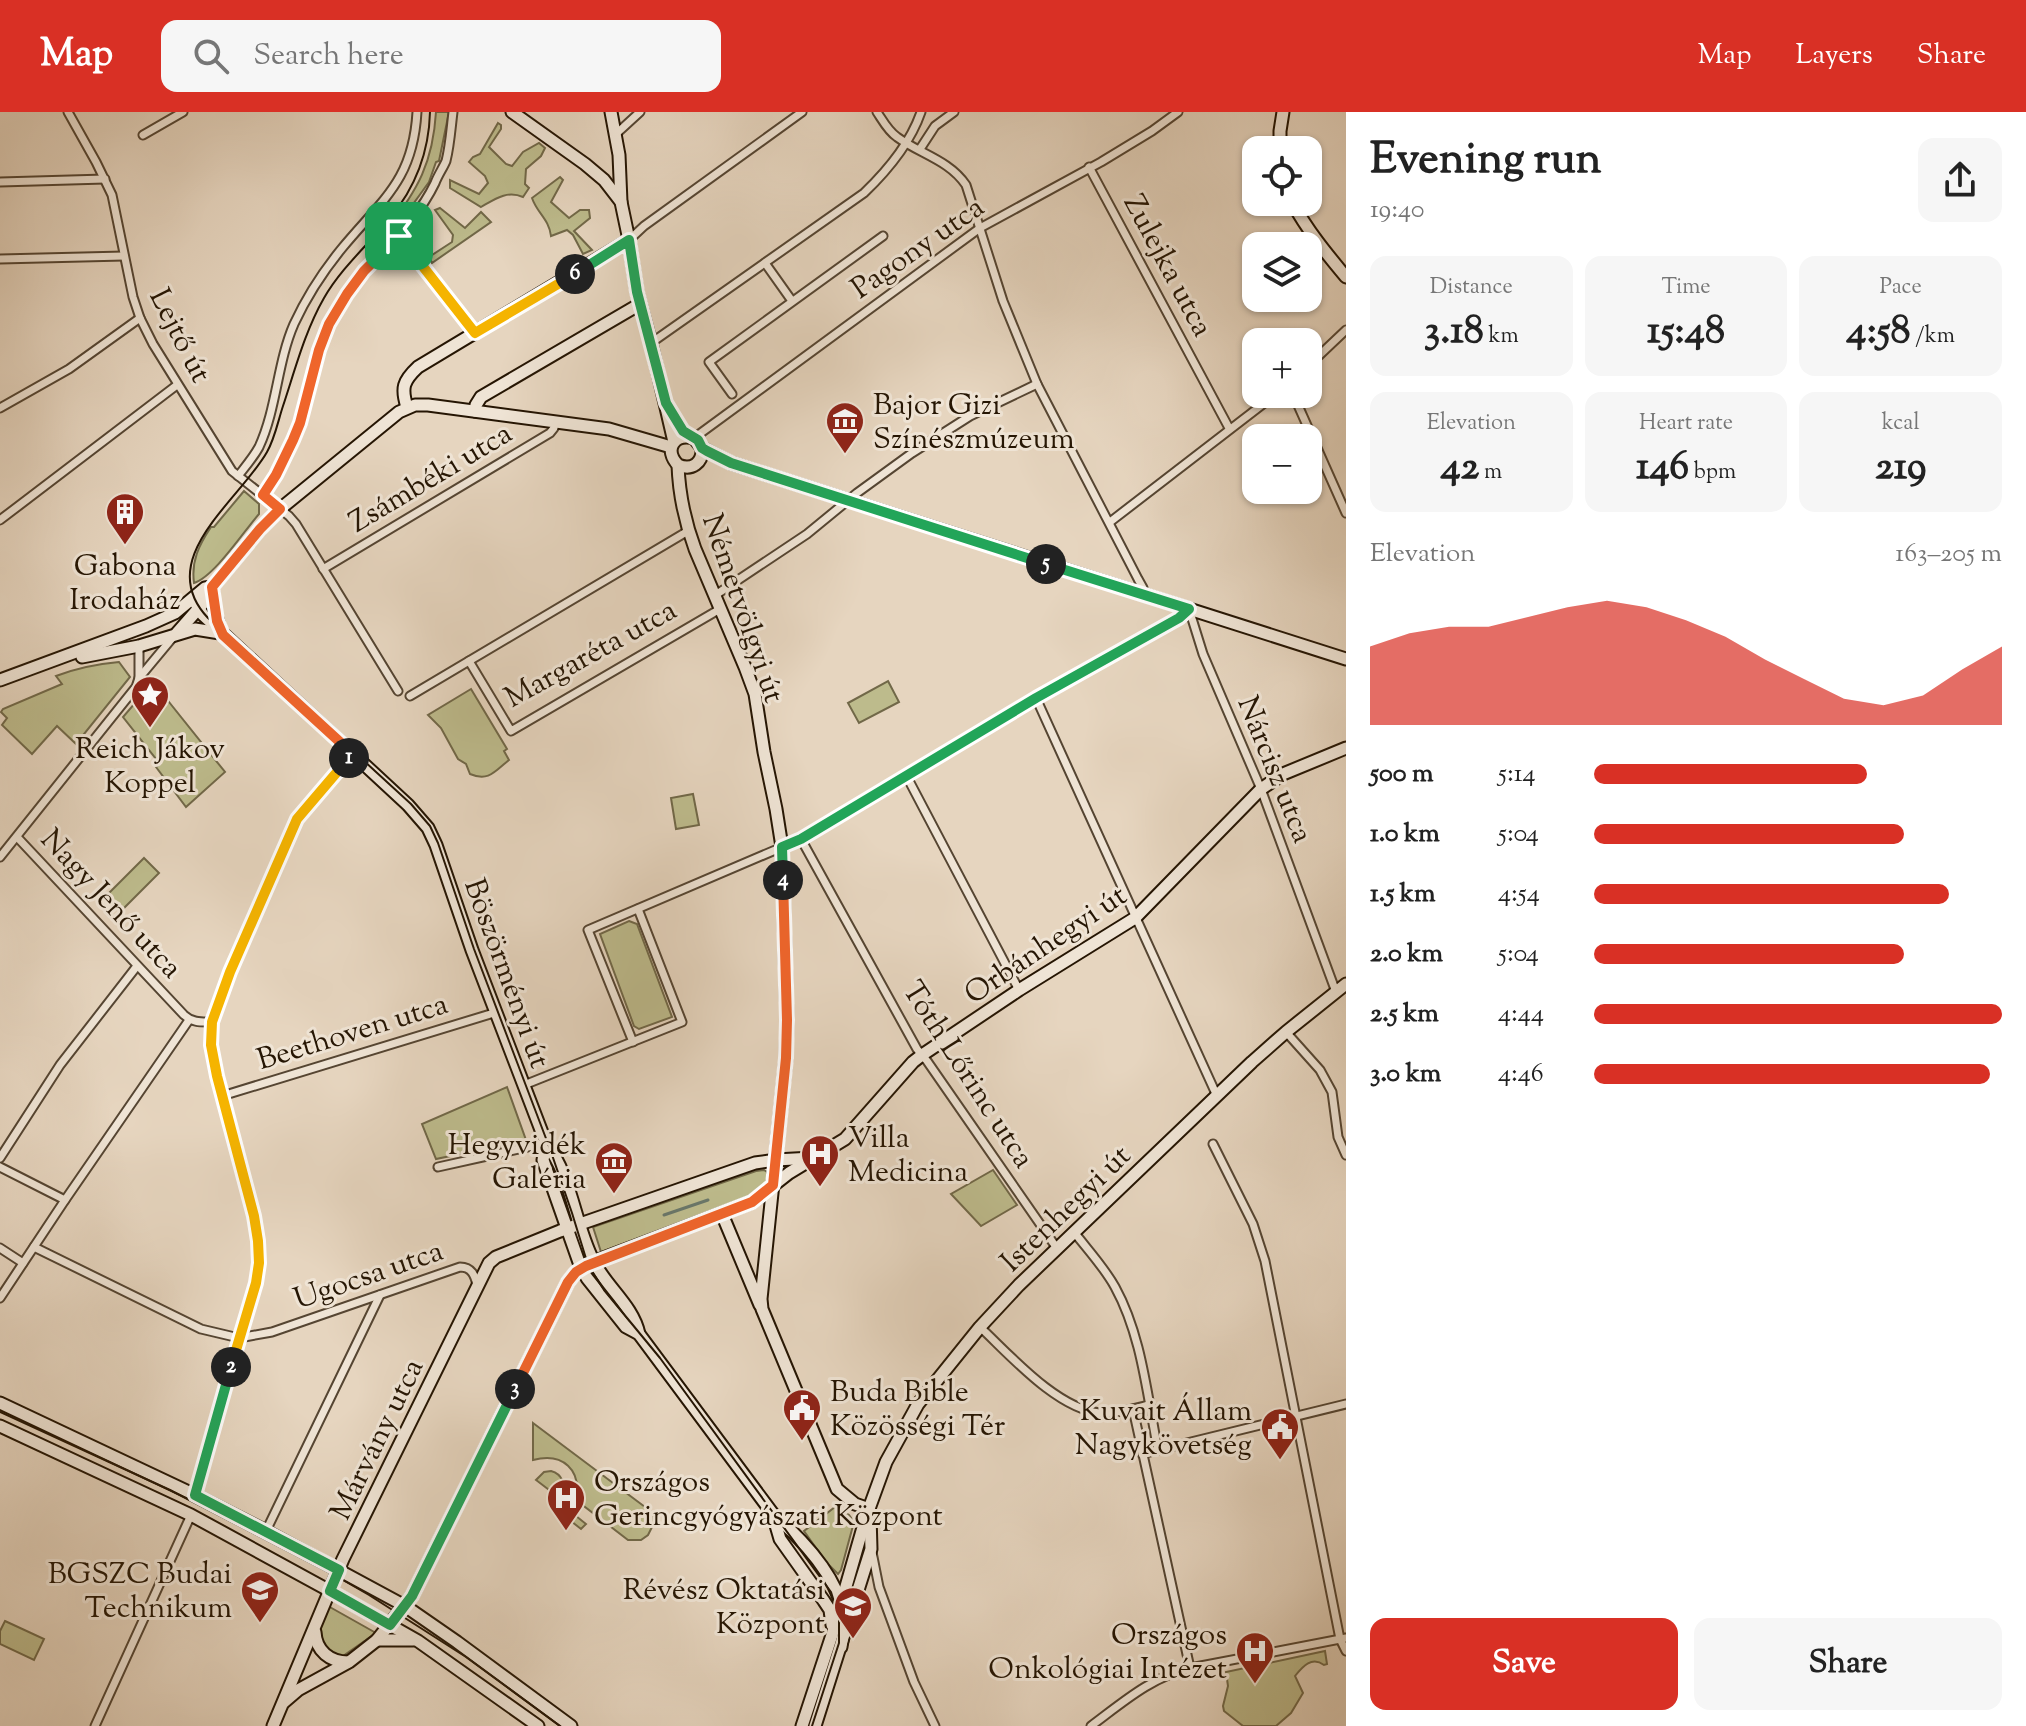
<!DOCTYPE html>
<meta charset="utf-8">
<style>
body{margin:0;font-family:"Sorts Mill Goudy",serif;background:#f6f6f6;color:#222;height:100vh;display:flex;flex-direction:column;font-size:30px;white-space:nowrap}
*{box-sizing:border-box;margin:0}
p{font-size:26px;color:#767676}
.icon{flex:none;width:44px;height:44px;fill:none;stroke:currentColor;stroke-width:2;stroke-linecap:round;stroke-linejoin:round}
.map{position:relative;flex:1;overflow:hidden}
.sheet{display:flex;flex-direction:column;background:#fff;width:680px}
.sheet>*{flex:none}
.controls{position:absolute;left:1242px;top:24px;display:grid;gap:16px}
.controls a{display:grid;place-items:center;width:80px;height:80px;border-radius:16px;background:#fff;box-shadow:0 2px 6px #0004;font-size:40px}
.pin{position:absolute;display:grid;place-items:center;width:68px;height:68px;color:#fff;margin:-34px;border-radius:16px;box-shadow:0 4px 12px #0006}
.km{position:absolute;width:40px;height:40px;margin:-20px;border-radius:50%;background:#222;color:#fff;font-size:22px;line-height:40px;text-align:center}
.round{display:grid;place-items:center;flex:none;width:84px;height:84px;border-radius:16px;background:#f6f6f6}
.summary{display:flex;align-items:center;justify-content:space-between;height:136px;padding:0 24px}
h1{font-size:44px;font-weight:700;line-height:60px}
.figures{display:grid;grid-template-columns:repeat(3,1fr);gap:12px;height:136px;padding:8px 24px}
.figures div{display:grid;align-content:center;border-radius:16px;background:#f6f6f6;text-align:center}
.figures b{font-size:40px;font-weight:700}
.figures small{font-size:22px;font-weight:400}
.figures p{font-size:22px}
.chart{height:224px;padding:16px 24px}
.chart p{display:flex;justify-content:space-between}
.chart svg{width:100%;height:144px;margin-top:8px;fill:#d93025;opacity:.7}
.button{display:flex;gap:16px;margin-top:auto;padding:16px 24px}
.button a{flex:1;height:92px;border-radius:16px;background:#d93025;color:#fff;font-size:32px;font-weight:700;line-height:92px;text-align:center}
.button a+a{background:#f6f6f6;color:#222}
ul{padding:0 24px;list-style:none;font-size:26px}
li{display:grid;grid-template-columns:128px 96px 1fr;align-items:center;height:60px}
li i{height:20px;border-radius:10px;background:#d93025}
header{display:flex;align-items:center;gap:48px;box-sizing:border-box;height:112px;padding:0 40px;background:#d93025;color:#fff}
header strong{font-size:38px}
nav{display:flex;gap:44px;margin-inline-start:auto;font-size:28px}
.search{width:560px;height:72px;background:#f6f6f6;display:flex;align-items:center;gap:20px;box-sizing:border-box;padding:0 28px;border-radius:16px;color:#767676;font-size:30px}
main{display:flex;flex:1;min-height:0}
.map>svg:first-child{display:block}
.green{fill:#bdbb8c;stroke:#716848;stroke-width:2}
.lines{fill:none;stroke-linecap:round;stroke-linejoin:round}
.stream{stroke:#69776a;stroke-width:3}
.street-casing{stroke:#554532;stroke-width:11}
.secondary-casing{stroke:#251503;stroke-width:15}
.street{stroke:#efe4d5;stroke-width:7}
.secondary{stroke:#efe4d5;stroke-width:11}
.tram{stroke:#251503;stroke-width:2}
.split-1-casing{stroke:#fff;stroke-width:16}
.split-2-casing{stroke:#fff;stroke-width:16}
.split-3-casing{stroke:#fff;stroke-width:16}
.split-4-casing{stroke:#fff;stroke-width:16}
.split-5-casing{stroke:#fff;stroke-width:16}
.split-6-casing{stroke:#fff;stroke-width:16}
.split-7-casing{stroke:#fff;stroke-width:16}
.split-1{stroke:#f0652b;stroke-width:10}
.split-2{stroke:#f5b400;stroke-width:10}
.split-3{stroke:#22a559;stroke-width:10}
.split-4{stroke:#f0652b;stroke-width:10}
.split-5{stroke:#22a559;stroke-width:10}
.split-6{stroke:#22a559;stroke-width:10}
.split-7{stroke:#f5b400;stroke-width:10}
.labels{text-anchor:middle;stroke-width:6;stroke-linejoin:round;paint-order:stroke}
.street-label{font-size:30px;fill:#251503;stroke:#efe4d5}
.poi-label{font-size:30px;fill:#251503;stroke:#efe4d5;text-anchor:end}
</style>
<header>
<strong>Map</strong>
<div class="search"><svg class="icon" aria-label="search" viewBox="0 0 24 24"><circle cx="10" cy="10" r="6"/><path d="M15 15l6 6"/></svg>Search here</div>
<nav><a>Map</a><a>Layers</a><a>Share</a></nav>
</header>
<main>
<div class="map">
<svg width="1346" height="1614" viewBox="0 0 1346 1614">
<rect width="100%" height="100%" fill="#e6d5bf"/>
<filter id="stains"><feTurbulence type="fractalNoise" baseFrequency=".0025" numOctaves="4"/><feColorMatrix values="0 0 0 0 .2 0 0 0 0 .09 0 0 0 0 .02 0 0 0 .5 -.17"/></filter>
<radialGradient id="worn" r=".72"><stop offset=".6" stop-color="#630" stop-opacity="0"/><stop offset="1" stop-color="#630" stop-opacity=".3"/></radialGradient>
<g class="green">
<path d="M436,0H449L439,49L436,50L429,70L395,117L396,119L394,121L387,117C418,78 433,50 436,0Z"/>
<path d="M498,11L501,13V17L489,35L506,52L512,54L523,40L539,31L545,36L541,44L526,57L525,72L529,76L523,85C507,78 495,87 481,95L450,76V68L479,82L488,71L485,64L469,50L473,45L480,42Z"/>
<path d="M560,65L563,68L551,90L569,106L580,98H589L590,106L574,119L592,138L583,142L573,123L567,118L551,124C549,107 537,101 532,86Z"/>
<polygon points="440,96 465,116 481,100 491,110 432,151 429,145 452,130 453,123 435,98"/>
<path d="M244,379L259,392V402C244,419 214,465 194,471C191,449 199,433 211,415H214Z"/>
<path d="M119,550L130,565L76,632L57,614L32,642L2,613L7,606L1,600L3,597L62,572L56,564C77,556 96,552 119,550Z"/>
<polygon points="888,569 899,590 859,611 848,591"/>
<polygon points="153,570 225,660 186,695 156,655 160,652 123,605"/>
<path d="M471,577L507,637L504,639L509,648C495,659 489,670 470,662L466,652L458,647L441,616L428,603Z"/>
<polygon points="693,682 699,713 676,717 671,686"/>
<polygon points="144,746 159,761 121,799 106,784"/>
<polygon points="629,809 637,812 672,905 639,917 634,914 600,822"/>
<polygon points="507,975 526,1028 436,1047 422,1012"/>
<polygon points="764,1058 767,1060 767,1070 747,1086 601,1140 593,1115 756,1059"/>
<polygon points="993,1058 1017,1093 981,1114 951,1082"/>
<path d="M533,1311L653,1401L654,1411L648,1423L641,1428H628L576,1388C582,1358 563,1340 533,1348Z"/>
<path d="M551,1359C569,1364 562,1382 566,1396L586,1412L581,1417L557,1398V1384L536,1368L544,1360Z"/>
<polygon points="835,1395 849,1403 854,1410 841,1458 838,1462 826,1450 804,1419"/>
<path d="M328,1494L376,1521L343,1544C328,1543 316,1529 320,1514C322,1507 325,1500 328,1494Z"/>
<polygon points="5,1509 44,1527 34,1548 0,1532 0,1519"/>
<path d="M1325,1539L1327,1552L1324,1553C1312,1544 1303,1554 1295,1564L1303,1581L1291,1601L1276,1614H1243L1224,1599L1223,1594L1228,1574L1226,1560Z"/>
</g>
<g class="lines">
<polyline class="stream" points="664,1103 708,1088"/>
<defs>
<g id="street">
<polyline points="68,0 96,50 112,83 133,185 140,206 153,232 232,359 289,404 296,412 398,579"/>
<path d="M877,0C883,9 888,19 897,25C920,42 949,48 966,73L1003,189L1037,272L1138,467L1143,476L1141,482"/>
<polyline points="616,22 640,0"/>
<polyline points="143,23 183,0"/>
<polyline points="920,37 935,14 954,0"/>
<polyline points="1089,55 1229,316"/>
<polyline points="0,70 105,67"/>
<polyline points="399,124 475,221"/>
<polyline points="629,128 644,114 802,0"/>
<polyline points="0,147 124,144"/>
<polyline points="765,151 792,189"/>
<path d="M651,231L864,81C888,58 910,32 921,0"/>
<polyline points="1308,254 1346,218"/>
<polyline points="732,282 709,250 883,124"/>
<polyline points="1293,282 1346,401"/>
<polyline points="0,296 69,257 140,206"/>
<polyline points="694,326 980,116 1101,50 1152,19 1178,0"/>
<path d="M238,364C245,355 253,346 259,335C277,296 277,251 294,212C307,184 324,158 343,135C383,87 413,68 417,0"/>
<path d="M263,383C279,360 294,334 301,306C308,275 314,242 329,212C356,158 409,125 435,71C438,63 443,56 446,49C450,33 451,16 453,0"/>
<polyline points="0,408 177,273"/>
<polyline points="1110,410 1276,282"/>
<polyline points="323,457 550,321 554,316 555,310"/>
<polyline points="714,484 807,422 857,381 912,341 970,304 1037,272"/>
<polyline points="1189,497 1203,542 1261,677 1336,880"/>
<polyline points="139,534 139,566"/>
<polyline points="469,549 511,619 720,497"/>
<polyline points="410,584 688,419"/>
<polyline points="1036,586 1217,984"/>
<polyline points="906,663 1019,878"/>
<path d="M17,725L184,903C193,911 201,910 212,910"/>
<polyline points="801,727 917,937 927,949 1056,1135"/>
<polyline points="0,745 136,575 139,566 174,524"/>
<polyline points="1286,920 1320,958 1332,980 1338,1025 1346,1043"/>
<polyline points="633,930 588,818 801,727 1036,586 1179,506 1189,497"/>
<polyline points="524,973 682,910 638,797"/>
<polyline points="222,984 497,900"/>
<polyline points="1213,1032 1253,1112 1265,1149 1340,1527 1346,1539"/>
<polyline points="0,1046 60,953 137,854"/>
<polyline points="0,1055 65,1088"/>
<polyline points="438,1055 546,1031"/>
<path d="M1074,1120C1088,1138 1104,1155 1115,1175C1142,1224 1147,1284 1158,1338"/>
<path d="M34,1135L201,1217L239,1226L272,1220L460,1155C472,1155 475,1164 477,1173"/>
<polyline points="0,1136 23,1151"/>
<polyline points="0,1186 65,1088 189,908"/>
<path d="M980,1215C1010,1243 1057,1297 1100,1301C1116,1302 1133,1297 1149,1293"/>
<polyline points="1133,1297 1190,1556"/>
<polyline points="1142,1342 1346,1292"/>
<polyline points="195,1383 251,1190 259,1151 258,1129 254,1104 222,984 211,933 212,910 230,860 297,707 353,642"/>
<polyline points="266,1419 380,1183"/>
<polyline points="872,1440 879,1475 914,1570 935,1614"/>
<polyline points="95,1614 191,1403"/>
<path d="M1091,1614C1122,1591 1151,1565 1190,1556L1346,1526"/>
</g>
<g id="secondary">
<polyline points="512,0 585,52 604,68 621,90 629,128 637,180 651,231 674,330"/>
<polyline points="611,0 619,43 621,90"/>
<polyline points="1280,38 1280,19 1283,0"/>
<path d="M1292,90C1307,118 1326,141 1346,165"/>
<path d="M407,295C401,276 403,269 418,255L629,128"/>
<polyline points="475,299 476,293 481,285 640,192"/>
<path d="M702,336C703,351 692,359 678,353C664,338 673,321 694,326L702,336L731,351L1346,547"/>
<path d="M678,353C679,382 685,410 695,437L745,555L755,582L764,640L776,697L782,735L787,908L786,946L761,1187L762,1197L837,1377L855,1392L869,1397"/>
<polyline points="212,475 215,500 220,517"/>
<path d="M193,487L203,503L408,693L428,716L436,733L472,838L546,1031C572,1065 574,1110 593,1148C605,1174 633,1193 639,1222"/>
<polyline points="177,521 206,488 212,475"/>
<polyline points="82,545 139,534 195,517 220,521"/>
<polyline points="0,568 146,514 175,501 205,476 212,475 260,417 280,397 399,300 415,293 428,293 609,317 671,335"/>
<path d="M546,1031L543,1048L581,1156L587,1166L626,1215L639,1222L773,1402C803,1428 842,1469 844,1510C845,1518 842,1527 841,1535"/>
<polyline points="722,1102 760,1193"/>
<polyline points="0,1291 195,1383 266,1419 405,1494 457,1530 571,1614"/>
<polyline points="0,1314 191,1403 330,1479 418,1529 538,1614"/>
<polyline points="773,1403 780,1427 824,1489 830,1498 832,1513"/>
<path d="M315,1520C316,1539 330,1550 348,1550"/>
<polyline points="377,1528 413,1528"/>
<polyline points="284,1590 298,1578 349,1550 377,1528 412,1484 568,1170 576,1160 601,1147 752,1090 789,1061 845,1027 913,950 922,943 1019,878 1135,806 1261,677 1283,662 1346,636"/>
<polyline points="273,1614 343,1447 489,1151 496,1145 560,1119 755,1051 776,1048 812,1046"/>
<polyline points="802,1614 832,1523 866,1405 886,1350 918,1292 980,1215 1019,1173 1252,950 1286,920 1346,872"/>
<polyline points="815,1614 871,1437 870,1403"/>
</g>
</defs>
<use href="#street" class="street-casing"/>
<use href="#secondary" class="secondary-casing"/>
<use href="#street" class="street"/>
<use href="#secondary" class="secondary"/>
<g class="tram">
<path d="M430,0C429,39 415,76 390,106C368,133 342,155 324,186C305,219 295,258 283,294C278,309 275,326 267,340C240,388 152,447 208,506L411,692L430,714L438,731L474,837L550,1037L572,1101L588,1153L604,1178L660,1246L831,1480L839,1506V1531L812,1614"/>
<polyline points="0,1300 170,1378 336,1464 369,1483 466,1545 560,1614"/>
</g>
</g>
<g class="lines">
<defs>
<polyline id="split-1" points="349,646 353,642 223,523 217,509 212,475 260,417 280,397 263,383 276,363 293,328 300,311 319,238 329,212 347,182 364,159 399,124"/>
<polyline id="split-2" points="231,1255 256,1171 259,1151 258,1129 254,1104 217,964 211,933 212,910 230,860 297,707 349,646"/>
<polyline id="split-3" points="231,1255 195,1383 339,1458 330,1479 390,1513 412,1484 515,1277"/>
<polyline id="split-4" points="515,1277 568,1170 576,1160 586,1154 752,1090 773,1073 786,946 787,908 783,768"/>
<polyline id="split-5" points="783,768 782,735 801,727 1036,586 1179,506 1189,497 1046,452"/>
<polyline id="split-6" points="575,162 629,128 637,180 666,291 683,319 698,328 702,336 707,339 731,351 1046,452"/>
<polyline id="split-7" points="399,124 475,221 575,162"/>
</defs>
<use href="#split-1" class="split-1-casing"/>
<use href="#split-2" class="split-2-casing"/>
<use href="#split-3" class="split-3-casing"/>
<use href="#split-4" class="split-4-casing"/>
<use href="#split-5" class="split-5-casing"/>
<use href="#split-6" class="split-6-casing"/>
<use href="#split-7" class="split-7-casing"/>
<use href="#split-1" class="split-1"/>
<use href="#split-2" class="split-2"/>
<use href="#split-3" class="split-3"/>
<use href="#split-4" class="split-4"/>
<use href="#split-5" class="split-5"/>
<use href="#split-6" class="split-6"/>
<use href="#split-7" class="split-7"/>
</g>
<defs>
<symbol id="museum-pin" viewBox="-11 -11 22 30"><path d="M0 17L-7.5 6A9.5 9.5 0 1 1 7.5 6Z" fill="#8f2418" stroke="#efe4d5"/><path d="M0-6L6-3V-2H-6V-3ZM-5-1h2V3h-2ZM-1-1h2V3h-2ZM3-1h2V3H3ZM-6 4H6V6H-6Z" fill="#fff"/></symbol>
<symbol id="building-pin" viewBox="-11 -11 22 30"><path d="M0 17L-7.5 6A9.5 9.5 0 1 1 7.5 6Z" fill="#8f2418" stroke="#efe4d5"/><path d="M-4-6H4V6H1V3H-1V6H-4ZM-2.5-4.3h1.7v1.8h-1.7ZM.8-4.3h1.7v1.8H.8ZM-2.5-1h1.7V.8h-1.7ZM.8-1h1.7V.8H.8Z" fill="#fff"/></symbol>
<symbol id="sight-pin" viewBox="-11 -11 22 30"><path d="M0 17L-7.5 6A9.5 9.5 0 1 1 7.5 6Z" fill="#8f2418" stroke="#efe4d5"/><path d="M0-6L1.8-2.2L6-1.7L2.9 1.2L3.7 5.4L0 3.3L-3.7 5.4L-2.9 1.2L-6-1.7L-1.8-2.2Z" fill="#fff"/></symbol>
<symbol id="hospital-pin" viewBox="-11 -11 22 30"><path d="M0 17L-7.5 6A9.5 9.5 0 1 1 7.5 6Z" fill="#8f2418" stroke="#efe4d5"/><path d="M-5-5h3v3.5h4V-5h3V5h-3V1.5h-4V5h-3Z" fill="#fff"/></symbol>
<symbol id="civic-pin" viewBox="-11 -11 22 30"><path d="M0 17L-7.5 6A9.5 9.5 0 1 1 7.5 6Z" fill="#8f2418" stroke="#efe4d5"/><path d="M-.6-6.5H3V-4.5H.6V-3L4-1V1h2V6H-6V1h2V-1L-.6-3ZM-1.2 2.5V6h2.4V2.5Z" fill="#fff"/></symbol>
<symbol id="school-pin" viewBox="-11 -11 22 30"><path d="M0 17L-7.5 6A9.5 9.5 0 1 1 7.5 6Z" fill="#8f2418" stroke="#efe4d5"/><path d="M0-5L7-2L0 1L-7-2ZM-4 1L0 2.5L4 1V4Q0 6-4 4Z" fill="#fff"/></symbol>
</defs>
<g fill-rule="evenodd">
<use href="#museum-pin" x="823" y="287" width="44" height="60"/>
<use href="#building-pin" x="103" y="378" width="44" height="60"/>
<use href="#sight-pin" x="128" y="561" width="44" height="60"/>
<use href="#hospital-pin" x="798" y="1020" width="44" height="60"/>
<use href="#museum-pin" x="592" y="1027" width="44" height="60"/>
<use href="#civic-pin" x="780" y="1274" width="44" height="60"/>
<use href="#civic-pin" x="1258" y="1293" width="44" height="60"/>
<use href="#hospital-pin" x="544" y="1364" width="44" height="60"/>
<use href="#school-pin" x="238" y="1456" width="44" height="60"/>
<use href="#school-pin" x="831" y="1472" width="44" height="60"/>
<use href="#hospital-pin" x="1233" y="1517" width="44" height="60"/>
</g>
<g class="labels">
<g class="street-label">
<text transform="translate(917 135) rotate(-35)" y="10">Pagony utca</text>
<text transform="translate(1169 153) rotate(62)" y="10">Zulejka utca</text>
<text transform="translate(181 223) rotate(63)" y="10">Lejtő út</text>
<text transform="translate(430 365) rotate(-31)" y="10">Zsámbéki utca</text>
<text transform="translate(744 496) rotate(71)" y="10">Németvölgyi út</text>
<text transform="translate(590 541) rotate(-29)" y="10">Margaréta utca</text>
<text transform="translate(1276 657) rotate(68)" y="10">Nárcisz utca</text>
<text transform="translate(112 791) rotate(47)" y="10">Nagy Jenő utca</text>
<text transform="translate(1045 832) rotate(-34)" y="10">Orbánhegyi út</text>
<text transform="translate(508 861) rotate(70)" y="10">Böszörményi út</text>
<text transform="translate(352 919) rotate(-17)" y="10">Beethoven utca</text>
<text transform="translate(969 962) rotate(57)" y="10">Tóth Lőrinc utca</text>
<text transform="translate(1065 1096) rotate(-44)" y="10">Istenhegyi út</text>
<text transform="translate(368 1162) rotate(-19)" y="10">Ugocsa utca</text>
<text transform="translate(376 1327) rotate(-64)" y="10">Márvány utca</text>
</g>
<g class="poi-label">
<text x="873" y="302" text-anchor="start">Bajor Gizi<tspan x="873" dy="34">Színészmúzeum</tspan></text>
<text x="125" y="463" text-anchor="middle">Gabona<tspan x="125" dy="34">Irodaház</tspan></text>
<text x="150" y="646" text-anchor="middle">Reich Jákov<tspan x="150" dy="34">Koppel</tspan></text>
<text x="848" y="1035" text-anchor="start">Villa<tspan x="848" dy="34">Medicina</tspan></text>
<text x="586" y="1042">Hegyvidék<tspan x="586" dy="34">Galéria</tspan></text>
<text x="830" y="1289" text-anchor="start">Buda Bible<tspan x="830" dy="34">Közösségi Tér</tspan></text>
<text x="1252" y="1308">Kuvait Állam<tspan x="1252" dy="34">Nagykövetség</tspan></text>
<text x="594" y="1379" text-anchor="start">Országos<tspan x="594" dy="34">Gerincgyógyászati Központ</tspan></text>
<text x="232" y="1471">BGSZC Budai<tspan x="232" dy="34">Technikum</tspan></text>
<text x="825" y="1487">Révész Oktatási<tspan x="825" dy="34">Központ</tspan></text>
<text x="1227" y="1532">Országos<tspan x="1227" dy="34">Onkológiai Intézet</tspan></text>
</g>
</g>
<rect width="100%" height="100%" filter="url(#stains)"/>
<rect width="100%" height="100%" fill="url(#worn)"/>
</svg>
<div class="controls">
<a><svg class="icon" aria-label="locate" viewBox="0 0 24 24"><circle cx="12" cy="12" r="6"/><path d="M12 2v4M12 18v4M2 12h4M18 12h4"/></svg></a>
<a><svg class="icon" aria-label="layers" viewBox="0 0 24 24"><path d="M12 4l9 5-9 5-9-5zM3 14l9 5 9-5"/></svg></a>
<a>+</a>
<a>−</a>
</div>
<div class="pin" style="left:399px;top:124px;background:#1e9e55"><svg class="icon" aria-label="arrive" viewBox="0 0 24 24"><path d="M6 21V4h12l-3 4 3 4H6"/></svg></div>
<b class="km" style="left:349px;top:646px">1</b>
<b class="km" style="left:231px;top:1255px">2</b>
<b class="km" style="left:515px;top:1277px">3</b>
<b class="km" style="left:783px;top:768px">4</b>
<b class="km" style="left:1046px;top:452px">5</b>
<b class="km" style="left:575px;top:162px">6</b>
</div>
<section class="sheet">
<div class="summary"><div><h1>Evening run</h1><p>19:40</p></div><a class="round"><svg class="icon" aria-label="share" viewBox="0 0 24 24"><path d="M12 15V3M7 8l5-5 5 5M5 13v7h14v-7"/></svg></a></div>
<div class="figures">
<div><p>Distance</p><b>3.18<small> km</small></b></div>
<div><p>Time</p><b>15:48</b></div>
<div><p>Pace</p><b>4:58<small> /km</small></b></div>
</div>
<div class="figures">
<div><p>Elevation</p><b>42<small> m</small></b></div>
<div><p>Heart rate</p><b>146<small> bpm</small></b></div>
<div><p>kcal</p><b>219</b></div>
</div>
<div class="chart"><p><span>Elevation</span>163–205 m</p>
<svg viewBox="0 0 160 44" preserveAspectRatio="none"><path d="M0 44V20L10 16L20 14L30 14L40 11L50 8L60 6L70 8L80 12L90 17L100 24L110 30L120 36L130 38L140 35L150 27L160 20V44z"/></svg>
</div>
<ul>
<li><b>500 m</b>5:14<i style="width:67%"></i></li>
<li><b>1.0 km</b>5:04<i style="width:76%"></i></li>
<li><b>1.5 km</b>4:54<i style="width:87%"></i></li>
<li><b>2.0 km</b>5:04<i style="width:76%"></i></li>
<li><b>2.5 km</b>4:44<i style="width:100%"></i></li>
<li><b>3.0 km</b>4:46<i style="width:97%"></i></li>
</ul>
<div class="button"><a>Save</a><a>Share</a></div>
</section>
</main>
